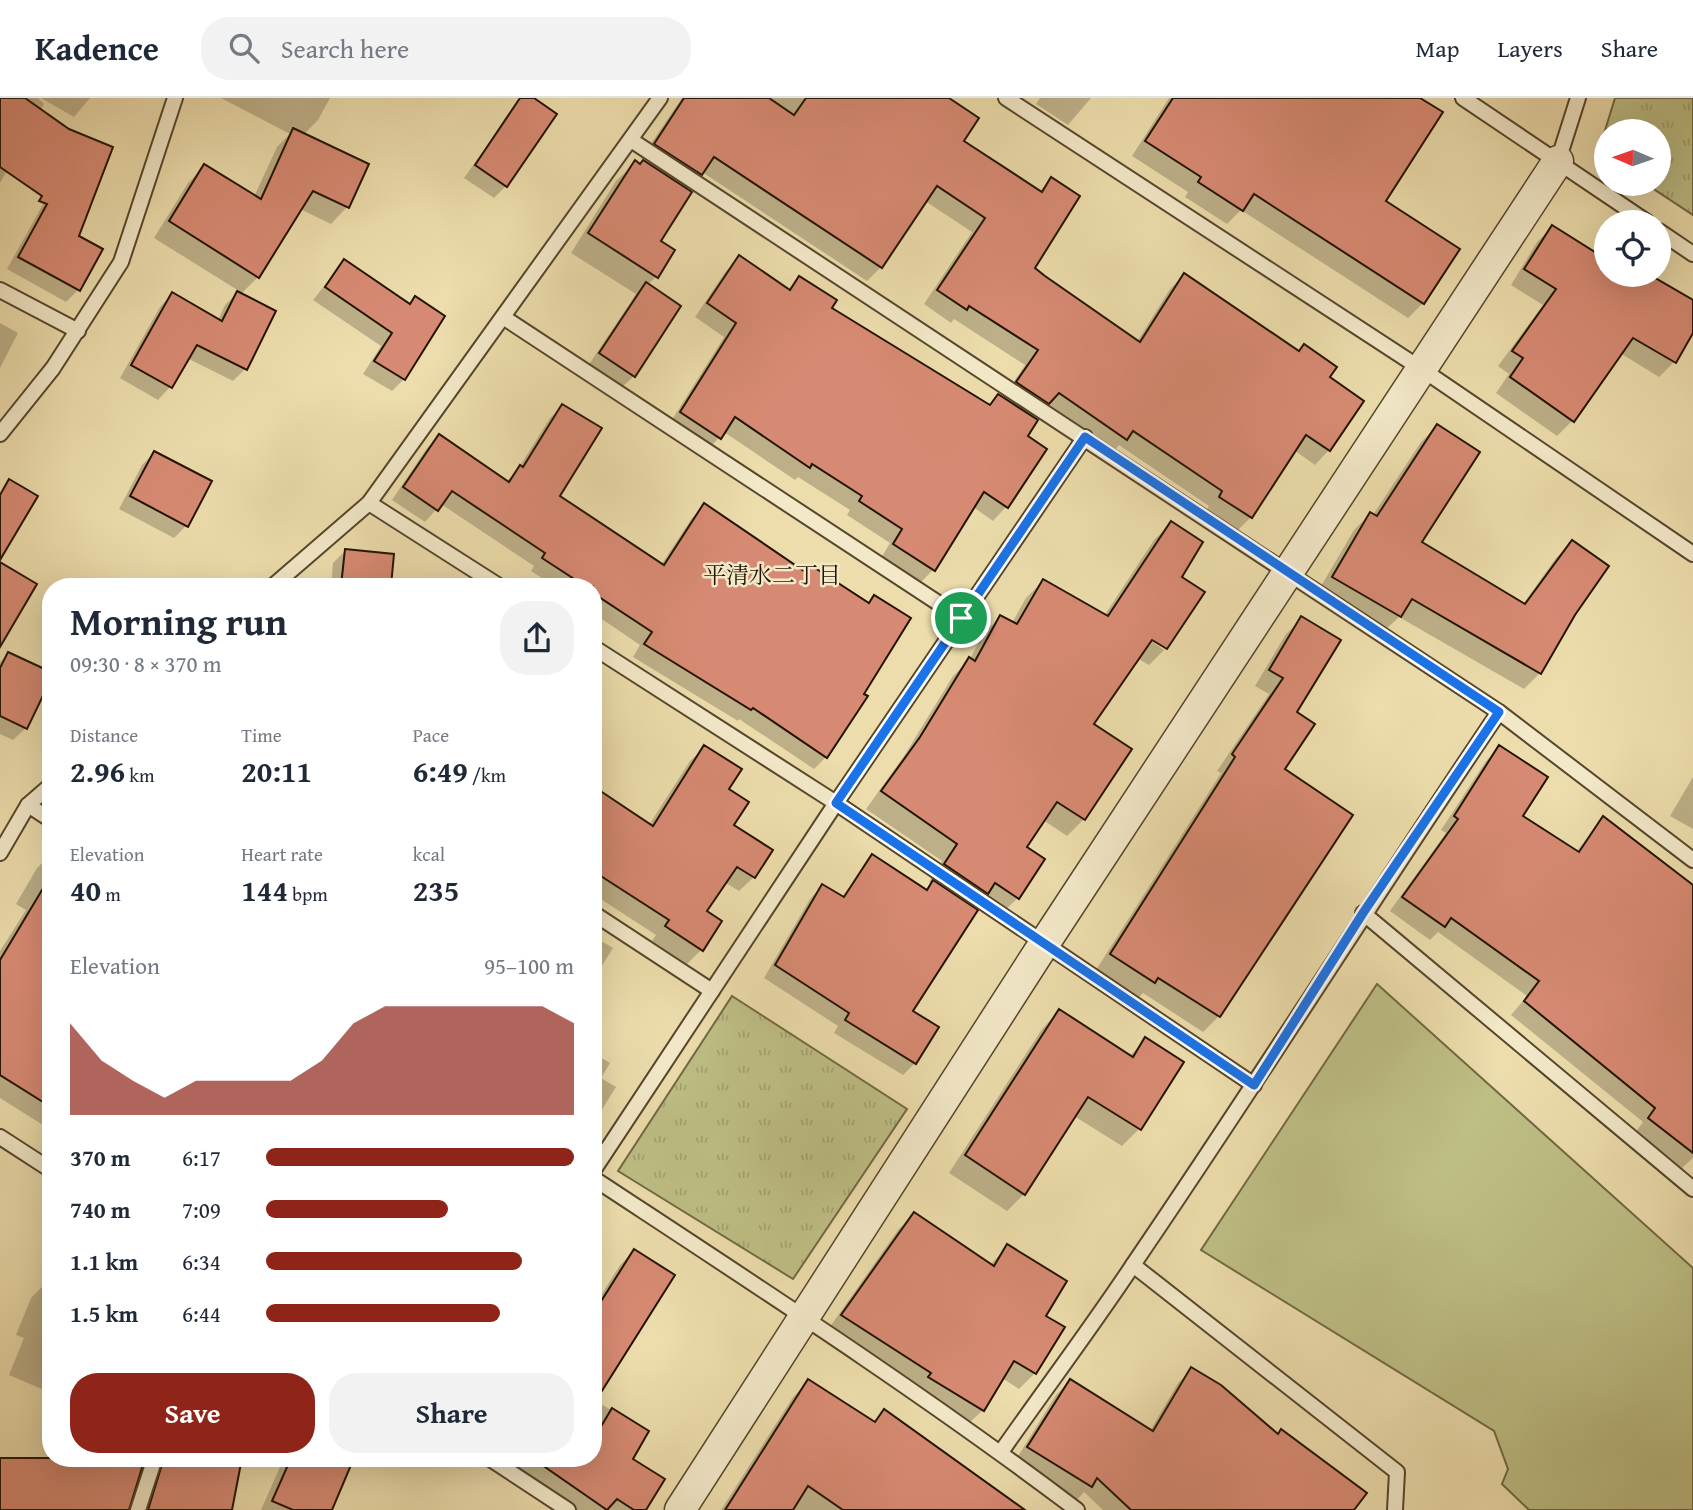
<!DOCTYPE html>
<meta charset="utf-8">
<style>
body{margin:0;font-family:"Gentium Book Plus","Noto Serif JP",serif;background:#f2f2f3;color:#1f2937;height:100vh;display:flex;flex-direction:column;font-size:26px;white-space:nowrap}
*{box-sizing:border-box;margin:0}
p{font-size:23px;color:#747a83}
.icon{flex:none;width:38px;height:38px;fill:none;stroke:currentColor;stroke-width:2;stroke-linecap:round;stroke-linejoin:round}
.map{position:relative;flex:1;overflow:hidden}
.sheet{position:absolute;left:42px;top:480px;width:560px;height:889px;display:flex;flex-direction:column;background:#fff;border-radius:28px;box-shadow:0 7px 28px #0002}
.sheet>*{flex:none}
.needle{width:46px;rotate:272deg}
.controls{position:absolute;left:1594px;top:21px;display:grid;gap:14px}
.controls a{display:grid;place-items:center;width:77px;height:77px;border-radius:50%;background:#fff;box-shadow:0 7px 28px #0002;font-size:35px}
.pin{position:absolute;display:grid;place-items:center;width:60px;height:60px;color:#fff;margin:-30px;border:4px solid #fff;border-radius:50%;box-shadow:0 2px 7px #0007}
.round{display:grid;place-items:center;flex:none;width:74px;height:74px;border-radius:28px;background:#f2f2f3}
.head{display:flex;align-items:center;justify-content:space-between;height:119px;padding:0 28px}
h1{font-size:38px;font-weight:700;line-height:52px}
.metrics{display:grid;grid-template-columns:repeat(3,1fr);gap:10px;height:119px;padding:7px 28px}
.metrics div{display:grid;align-content:center}
.metrics b{font-size:30px;font-weight:700}
.metrics small{font-size:19px;font-weight:400}
.metrics p{font-size:19px}
.chart{height:196px;padding:14px 28px}
.chart p{display:flex;justify-content:space-between}
.chart svg{width:100%;height:126px;margin-top:7px;fill:#8f2418;opacity:.7}
.button{display:flex;gap:14px;margin-top:auto;padding:14px 28px}
.button a{flex:1;height:80px;border-radius:28px;background:#8f2418;color:#fff;font-size:28px;font-weight:700;line-height:80px;text-align:center}
.button a+a{background:#f2f2f3;color:#1f2937}
ul{padding:0 28px;list-style:none;font-size:23px}
li{display:grid;grid-template-columns:112px 84px 1fr;align-items:center;height:52px}
li i{height:18px;border-radius:9px;background:#8f2418}
header{display:flex;align-items:center;gap:42px;box-sizing:border-box;height:98px;padding:0 35px;background:#fff;border-bottom:2px solid #e0e1e3}
header strong{font-size:33px}
nav{display:flex;gap:38px;margin-inline-start:auto;font-size:24px}
.search{width:490px;height:63px;background:#f2f2f3;display:flex;align-items:center;gap:18px;box-sizing:border-box;padding:0 24px;border-radius:28px;color:#747a83;font-size:26px}
.map>svg:first-child{display:block}
.park{fill:url(#park-tufts);stroke:#706944;stroke-width:2}
.pitch{fill:#bebf85;stroke:#706944;stroke-width:2}
.shadow{fill:#0003}
.building{fill:#d78a73;stroke:#231302;stroke-width:2}
.lines{fill:none;stroke-linecap:round;stroke-linejoin:round}
.lane-casing{stroke:#56462c;stroke-width:18}
.street-casing{stroke:#56462c;stroke-width:33}
.lane{stroke:#f3e9c9;stroke-width:14}
.street{stroke:#f3e9c9;stroke-width:30}
.route-casing{stroke:#fff;stroke-width:14}
.route{stroke:#1a73e8;stroke-width:9}
.labels{text-anchor:middle;stroke-width:5;stroke-linejoin:round;paint-order:stroke}
.neighbourhood-label{font-size:23px;fill:#231302;stroke:#f3e9c9}
</style>
<header>
<strong>Kadence</strong>
<div class="search"><svg class="icon" aria-label="search" viewBox="0 0 24 24"><circle cx="10" cy="10" r="6"/><path d="M15 15l6 6"/></svg>Search here</div>
<nav><a>Map</a><a>Layers</a><a>Share</a></nav>
</header>
<div class="map">
<svg width="1693" height="1412" viewBox="0 0 1693 1412">
<defs>
<pattern id="park-tufts" width="24" height="20" patternUnits="userSpaceOnUse" patternTransform="scale(1.75)"><rect width="24" height="20" fill="#bebf85"/><path d="M3 7l-1-3M5 7V3M7 7l1-3M15 17l-1-3M17 17v-4M19 17l1-3" fill="none" stroke="#a3a371"/></pattern>
</defs>
<rect width="100%" height="100%" fill="#edddac"/>
<filter id="stains"><feTurbulence type="fractalNoise" baseFrequency=".00286" numOctaves="4"/><feColorMatrix values="0 0 0 0 .2 0 0 0 0 .09 0 0 0 0 .02 0 0 0 .5 -.17"/></filter>
<radialGradient id="worn" r=".72"><stop offset=".6" stop-color="#630" stop-opacity="0"/><stop offset="1" stop-color="#630" stop-opacity=".3"/></radialGradient>
<g class="park">
<polygon points="1615,0 1693,0 1693,117 1646,86 1659,86 1659,33 1606,33 1606,60 1598,55"/>
<polygon points="732,898 907,1011 793,1181 618,1073"/>
</g>
<polygon class="pitch" points="1377,886 1693,1170 1693,1412 1529,1412 1502,1386 1508,1371 1494,1333 1201,1152"/>
<g class="shadow">
<polygon points="0,0 38,0 44,6 0,85"/>
<polygon points="41,0 90,0 74,19"/>
<polygon points="221,0 330,0 318,22 303,37 347,109 331,126 300,111 258,179 240,197 245,271 233,283 187,260 170,289 158,302 120,280 160,209 172,196 218,222 225,207 239,193 154,140 188,85 204,69 254,99 277,49 290,36"/>
<polygon points="521,0 531,0 506,88 494,100 464,80"/>
<polygon points="682,0 946,0 961,43 1039,94 1051,81 1032,170 1137,244 1170,191 1184,177 1362,304 1329,352 1315,367 1294,352 1251,419 1237,433 1206,413 1209,408 1119,347 1112,355 1044,308 1032,320 1026,338 1045,351 1006,409 993,423 973,409 933,472 920,485 881,460 890,445 847,417 850,412 798,379 795,382 724,334 707,353 668,328 724,239 695,219 726,173 740,159 787,192 799,181 829,211 988,308 998,298 1002,301 1025,267 954,221 951,225 924,206 972,134 925,103 881,169 867,183 702,74 686,92 659,144 656,179 647,187 634,278 621,290 588,268 636,196 571,155 616,83 635,65 640,68 645,63 641,60"/>
<polygon points="1040,0 1091,0 1068,27 1036,6"/>
<polygon points="1169,0 1417,0 1383,103 1457,151 1423,205 1408,220 1241,112 1227,126 1185,99 1188,94 1132,58"/>
<polygon points="73,52 78,192 66,204 7,171"/>
<polygon points="1552,129 1600,160 1606,153 1606,177 1646,177 1693,204 1693,231 1674,264 1659,279 1620,255 1572,323 1557,338 1496,295 1509,276 1498,268 1543,207 1511,187 1537,144"/>
<polygon points="344,163 409,207 415,201 404,281 392,293 363,276 381,248 313,202"/>
<polygon points="0,225 18,235 0,270"/>
<polygon points="562,308 557,398 661,467 692,420 704,408 806,476 812,470 868,506 874,499 826,659 814,671 739,621 738,623 633,559 640,547 593,515 593,488 554,488 531,473 534,468 441,406 425,424 392,402 427,350 439,338 506,384 518,371 550,320"/>
<polygon points="1437,328 1419,445 1523,506 1556,460 1572,444 1573,516 1540,575 1524,591 1399,519 1383,534 1317,495 1354,432 1370,416 1373,417 1421,344"/>
<polygon points="154,355 186,428 174,440 119,411 142,367"/>
<polygon points="1171,425 1179,479 1202,494 1164,551 1164,548 1145,535 1144,538 1164,552 1149,567 1137,560 1091,627 1084,721 1067,738 1043,722 1024,749 1018,800 1001,816 980,802 972,810 910,913 915,965 903,977 834,935 838,928 764,880 810,801 822,788 841,800 873,759 925,793 932,786 929,784 942,763 866,711 904,658 953,578 970,561 983,536 1000,519 1012,525 1026,500 1043,483 1104,518 1154,442"/>
<polygon points="345,453 392,457 389,488 331,488 333,465"/>
<polygon points="1302,521 1295,614 1282,671 1219,918 1203,934 1143,895 1138,900 1096,872 1221,675 1217,673 1269,596 1255,588 1286,536"/>
<polygon points="8,556 26,630 13,642 0,636 0,564"/>
<polygon points="705,649 727,692 732,727 770,752 754,779 739,793 724,784 705,813 720,824 701,852 687,866 652,843 656,837 593,796 593,690 649,727 690,663"/>
<polygon points="1500,649 1520,718 1576,754 1603,720 1693,789 1693,1060 1682,1070 1635,1035 1643,1024 1511,917 1527,898 1438,834 1430,842 1390,813 1446,735 1441,732 1486,663"/>
<polygon points="1693,679 1693,731 1670,718"/>
<polygon points="51,756 51,1032 0,1000 0,853 26,812 16,806 37,770"/>
<polygon points="593,838 613,850 593,882"/>
<polygon points="1059,913 1129,959 1145,942 1181,965 1139,1031 1122,1048 1074,1018 1024,1096 1007,1113 949,1075 1042,931"/>
<polygon points="593,955 610,965 601,980 616,989 593,1026"/>
<polygon points="914,1116 990,1167 1007,1149 1044,1219 1035,1275 1019,1291 1002,1280 983,1312 967,1327 827,1233 898,1132"/>
<polygon points="634,1153 594,1302 647,1333 631,1362 644,1412 573,1412 498,1360 593,1360 593,1210 620,1167"/>
<polygon points="50,1181 51,1182 51,1295 9,1277 24,1240 16,1237 31,1200"/>
<polygon points="1192,1271 1352,1412 1103,1412 1084,1394 1077,1402 1015,1363 1056,1297 1070,1283 1150,1333 1178,1285"/>
<polygon points="808,1284 872,1325 884,1313 991,1412 721,1412 793,1299"/>
<polygon points="75,1360 240,1360 230,1412 140,1412 152,1377 145,1364 142,1364 128,1412 0,1412 0,1366 70,1384"/>
<polygon points="284,1360 352,1360 330,1412 261,1412"/>
</g>
<g class="building">
<polygon points="0,0 25,0 69,31 113,49 79,138 103,151 80,193 18,159 47,106 39,103 42,98 0,69"/>
<polygon points="520,0 534,0 557,16 507,89 475,67"/>
<polygon points="684,0 769,0 794,17 806,0 949,0 979,20 964,43 1042,94 1051,79 1080,98 1035,170 1045,178 1140,244 1184,175 1299,253 1304,246 1337,269 1330,279 1364,303 1330,353 1306,337 1252,420 1219,399 1222,393 1133,333 1127,342 1059,295 1049,306 1016,284 1038,252 969,208 967,212 937,192 985,120 937,88 882,170 714,59 702,77 654,46"/>
<polygon points="1173,0 1420,0 1443,14 1386,103 1460,151 1424,206 1254,96 1243,113 1198,84 1201,79 1145,43"/>
<polygon points="293,30 369,66 349,110 313,93 259,180 169,123 204,66 261,101"/>
<polygon points="635,62 640,66 643,62 692,94 661,143 675,152 658,180 588,135"/>
<polygon points="1552,127 1606,161 1606,177 1650,177 1693,202 1693,235 1676,265 1633,240 1574,324 1510,279 1523,260 1512,253 1556,191 1524,171"/>
<polygon points="739,157 790,192 799,178 837,202 832,210 990,307 998,296 1038,322 1028,338 1047,351 1008,410 984,394 935,473 893,446 902,431 859,403 862,398 812,366 810,370 735,319 721,341 680,314 736,225 707,205"/>
<polygon points="344,161 410,206 415,198 445,218 405,282 374,263 392,235 325,189"/>
<polygon points="646,184 681,208 635,279 599,255"/>
<polygon points="237,193 276,213 247,272 197,247 172,290 131,267 172,194 222,223"/>
<polygon points="562,306 602,330 560,398 664,467 704,405 807,475 812,468 869,505 874,497 911,520 864,596 868,598 827,660 753,610 751,612 644,546 652,534 596,497 593,488 585,488 542,460 545,455 452,393 438,413 403,389 439,336 509,384 520,367 523,369"/>
<polygon points="1437,326 1480,354 1422,444 1525,506 1572,442 1609,468 1575,517 1541,576 1412,501 1401,519 1332,479 1370,414 1377,418"/>
<polygon points="154,353 212,383 188,429 130,398"/>
<polygon points="9,381 38,398 0,462 0,397"/>
<polygon points="1171,423 1203,444 1182,479 1205,494 1167,551 1152,542 1094,626 1132,651 1085,722 1057,704 1027,749 1045,761 1019,801 995,785 988,796 944,766 957,746 881,693 920,639 969,559 975,563 1000,517 1017,526 1043,481 1108,518"/>
<polygon points="345,451 394,456 391,488 341,488"/>
<polygon points="0,464 37,486 0,549"/>
<polygon points="1301,518 1341,542 1297,614 1315,626 1285,671 1353,717 1220,919 1158,880 1155,885 1110,856 1235,659 1232,656 1283,580 1269,572"/>
<polygon points="8,554 51,574 51,581 27,631 0,618 0,570"/>
<polygon points="704,647 742,671 729,691 749,704 734,727 773,752 755,780 737,769 707,813 722,823 703,853 665,828 669,822 593,773 593,688 653,728"/>
<polygon points="1499,647 1548,679 1523,718 1579,754 1603,718 1693,787 1693,1055 1648,1020 1655,1010 1524,903 1539,883 1451,820 1445,829 1402,799 1458,721 1454,718"/>
<polygon points="872,756 927,792 933,782 978,812 913,913 939,929 916,966 845,922 849,915 775,867 822,786 844,799"/>
<polygon points="51,777 51,1009 0,977 0,862"/>
<polygon points="1059,911 1133,959 1145,939 1184,964 1141,1032 1088,999 1025,1097 965,1057"/>
<polygon points="914,1114 994,1168 1007,1146 1067,1183 1046,1218 1065,1229 1036,1276 1014,1263 984,1313 928,1279 931,1275 841,1217"/>
<polygon points="634,1151 675,1177 593,1307 593,1216"/>
<polygon points="1191,1269 1221,1287 1278,1336 1281,1331 1367,1395 1354,1412 1131,1412 1097,1380 1092,1389 1027,1349 1070,1281 1153,1333"/>
<polygon points="808,1281 875,1324 884,1311 1025,1412 843,1412 808,1388 793,1412 725,1412"/>
<polygon points="612,1310 649,1333 633,1361 665,1381 646,1412 634,1412 617,1401 607,1412 532,1360 593,1360 593,1342"/>
<polygon points="0,1360 145,1360 129,1412 0,1412"/>
<polygon points="164,1360 242,1360 232,1412 148,1412"/>
<polygon points="291,1360 354,1360 332,1412 293,1412 272,1403"/>
</g>
<g class="lines">
<defs>
<g id="lane">
<polyline points="1006,0 1423,272 1693,456"/>
<polyline points="1463,0 1647,124"/>
<polyline points="631,42 1499,614 1693,762"/>
<polyline points="1558,63 1578,0"/>
<polyline points="1659,133 1693,156"/>
<polyline points="0,192 78,233"/>
<polyline points="503,219 961,520"/>
<polyline points="0,336 53,270 121,164 175,0"/>
<polyline points="369,405 499,488"/>
<polyline points="273,488 369,405 660,0"/>
<polyline points="593,549 836,705 1254,987"/>
<polyline points="28,707 51,722"/>
<polyline points="0,755 28,707 51,687"/>
<polyline points="593,815 712,893"/>
<polyline points="1363,815 1693,1091"/>
<polyline points="0,1039 51,1072"/>
<polyline points="593,1073 836,705 1085,339"/>
<path d="M593,1080C757,1188 921,1294 1077,1412"/>
<polyline points="1133,1167 1397,1374 1395,1412"/>
<path d="M1001,1354C1045,1291 1092,1229 1135,1164C1259,982 1376,796 1499,614"/>
<polyline points="489,1360 568,1412"/>
<polyline points="138,1412 155,1360"/>
</g>
<polyline id="street" points="680,1412 1044,846 1558,63"/>
</defs>
<use href="#lane" class="lane-casing"/>
<use href="#street" class="street-casing"/>
<use href="#lane" class="lane"/>
<use href="#street" class="street"/>
</g>
<g class="lines">
<defs>
<polygon id="route" points="1085,339 1499,614 1363,815 1254,987 836,705"/>
</defs>
<use href="#route" class="route-casing"/>
<use href="#route" class="route"/>
</g>
<g class="labels">
<g class="neighbourhood-label">
<text x="772" y="485">平清水二丁目</text>
</g>
</g>
<rect width="100%" height="100%" filter="url(#stains)"/>
<rect width="100%" height="100%" fill="url(#worn)"/>
</svg>
<div class="controls">
<a><svg class="needle" viewBox="-14 -14 28 28"><path d="M0-13l5 13h-10z" fill="#e53935"/><path d="M0 13l5-13h-10z" fill="#747a83"/></svg></a>
<a><svg class="icon" aria-label="locate" viewBox="0 0 24 24"><circle cx="12" cy="12" r="6"/><path d="M12 2v4M12 18v4M2 12h4M18 12h4"/></svg></a>
</div>
<div class="pin" style="left:961px;top:520px;background:#1e9e55"><svg class="icon" aria-label="arrive" viewBox="0 0 24 24"><path d="M6 21V4h12l-3 4 3 4H6"/></svg></div>
<section class="sheet">
<div class="head"><div><h1>Morning run</h1><p>09:30 · 8 × 370 m</p></div><a class="round"><svg class="icon" aria-label="share" viewBox="0 0 24 24"><path d="M12 15V3M7 8l5-5 5 5M5 13v7h14v-7"/></svg></a></div>
<div class="metrics">
<div><p>Distance</p><b>2.96<small> km</small></b></div>
<div><p>Time</p><b>20:11</b></div>
<div><p>Pace</p><b>6:49<small> /km</small></b></div>
</div>
<div class="metrics">
<div><p>Elevation</p><b>40<small> m</small></b></div>
<div><p>Heart rate</p><b>144<small> bpm</small></b></div>
<div><p>kcal</p><b>235</b></div>
</div>
<div class="chart"><p><span>Elevation</span>95–100 m</p>
<svg viewBox="0 0 160 44" preserveAspectRatio="none"><path d="M0 44V12L10 25L20 32L30 38L40 32L50 32L60 32L70 32L80 25L90 12L100 6L110 6L120 6L130 6L140 6L150 6L160 12V44z"/></svg>
</div>
<ul>
<li><b>370 m</b>6:17<i style="width:100%"></i></li>
<li><b>740 m</b>7:09<i style="width:59%"></i></li>
<li><b>1.1 km</b>6:34<i style="width:83%"></i></li>
<li><b>1.5 km</b>6:44<i style="width:76%"></i></li>
</ul>
<div class="button"><a>Save</a><a>Share</a></div>
</section>
</div>
